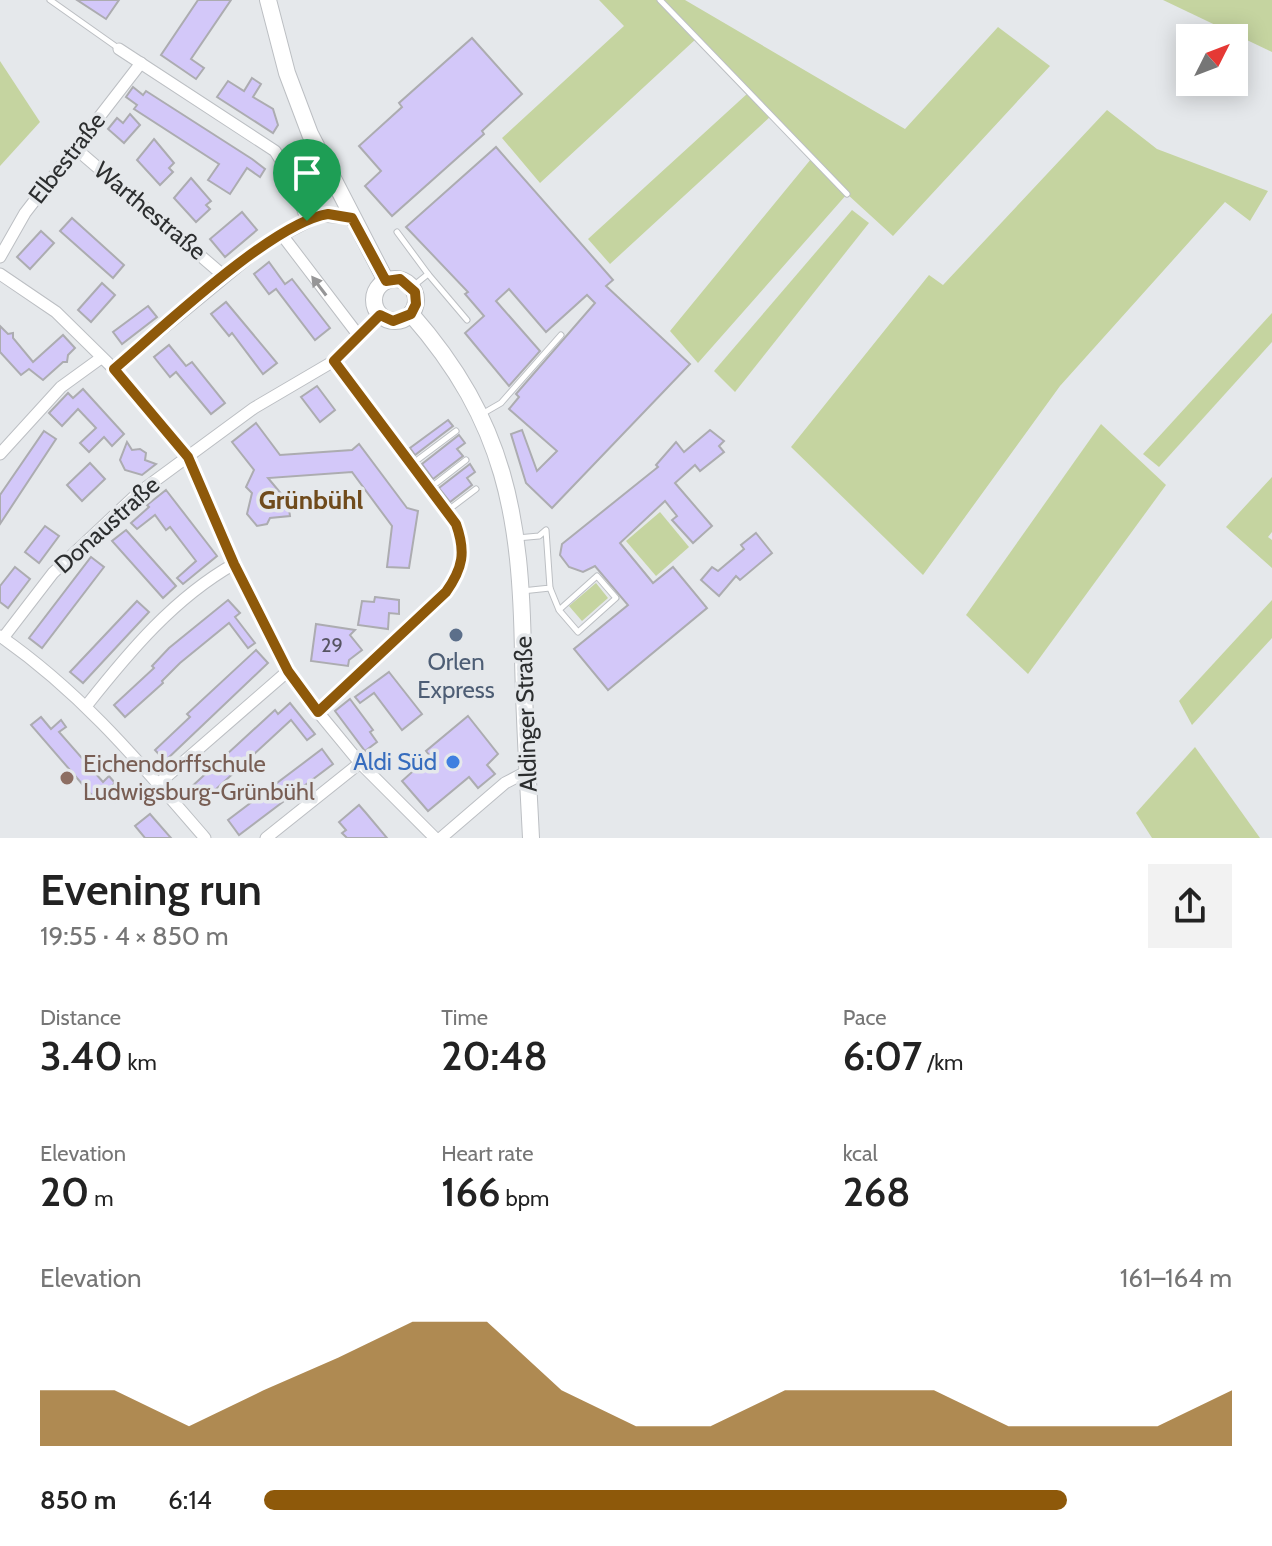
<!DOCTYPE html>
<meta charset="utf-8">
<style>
body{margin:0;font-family:Cabin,sans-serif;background:#f2f2f2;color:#222;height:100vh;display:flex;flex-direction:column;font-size:30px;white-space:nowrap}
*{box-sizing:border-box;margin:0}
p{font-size:26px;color:#767676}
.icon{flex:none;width:44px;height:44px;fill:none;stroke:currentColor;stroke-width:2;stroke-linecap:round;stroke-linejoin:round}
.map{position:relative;height:838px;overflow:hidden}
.drawer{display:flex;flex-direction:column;background:#fff;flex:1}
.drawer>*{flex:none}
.needle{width:52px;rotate:48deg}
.controls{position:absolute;left:1176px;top:24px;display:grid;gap:16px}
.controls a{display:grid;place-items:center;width:72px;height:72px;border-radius:0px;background:#fff;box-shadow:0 4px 20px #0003;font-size:40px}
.pin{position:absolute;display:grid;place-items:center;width:68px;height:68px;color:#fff;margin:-82px -34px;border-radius:50% 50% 50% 0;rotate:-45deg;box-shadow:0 0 8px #0007}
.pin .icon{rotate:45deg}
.round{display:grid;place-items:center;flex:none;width:84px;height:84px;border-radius:0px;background:#f2f2f2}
.head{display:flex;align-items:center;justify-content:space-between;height:136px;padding:0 40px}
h1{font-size:44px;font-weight:600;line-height:60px}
.figures{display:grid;grid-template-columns:repeat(3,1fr);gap:12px;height:136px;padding:8px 40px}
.figures div{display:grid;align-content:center}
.figures b{font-size:40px;font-weight:600}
.figures small{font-size:22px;font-weight:400}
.figures p{font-size:22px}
.chart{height:224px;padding:16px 40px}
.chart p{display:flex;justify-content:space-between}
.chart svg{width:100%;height:144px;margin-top:8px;fill:#8e590a;opacity:.7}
ul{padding:0 40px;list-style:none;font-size:26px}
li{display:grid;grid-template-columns:128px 96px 1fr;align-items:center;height:60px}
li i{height:20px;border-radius:10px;background:#8e590a}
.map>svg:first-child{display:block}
.green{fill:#c5d4a0}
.building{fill:#d3c8f9;stroke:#acacb0;stroke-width:2}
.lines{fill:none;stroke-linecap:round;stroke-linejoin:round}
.lane-casing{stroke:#bcbfc3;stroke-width:7}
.street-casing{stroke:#bcbfc3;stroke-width:13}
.secondary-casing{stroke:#bcbfc3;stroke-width:18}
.lane{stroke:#fff;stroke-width:5}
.street{stroke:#fff;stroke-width:11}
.secondary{stroke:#fff;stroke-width:16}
.oneway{fill:#969697}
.route-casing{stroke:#fff;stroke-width:16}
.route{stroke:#8e590a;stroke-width:10}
.service-dot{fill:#5c6f8a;stroke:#e5e8eb;stroke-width:3}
.shop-dot{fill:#3f7fe0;stroke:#e5e8eb;stroke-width:3}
.education-dot{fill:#8d6e63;stroke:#e5e8eb;stroke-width:3}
.labels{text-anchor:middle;stroke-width:7;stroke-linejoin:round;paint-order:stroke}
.number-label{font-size:20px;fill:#565462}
.street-label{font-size:24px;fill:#2c2e2f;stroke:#e5e8eb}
.service-label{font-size:24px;fill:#4e5e75;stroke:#e5e8eb}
.shop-label{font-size:24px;fill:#366cbe;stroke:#e5e8eb;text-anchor:end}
.education-label{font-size:24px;fill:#785e54;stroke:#e5e8eb;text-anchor:start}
.neighbourhood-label{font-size:26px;font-weight:bold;fill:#704b1c;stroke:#e5e8eb}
</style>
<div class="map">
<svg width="1272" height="838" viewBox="0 0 1272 838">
<rect width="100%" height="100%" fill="#e5e8eb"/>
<g class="green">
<polygon points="599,0 685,0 905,129 998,27 1050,66 893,236 847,194 698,363 670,331 811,159 771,116 610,264 588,239 748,93 697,38 540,183 502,138 624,26"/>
<polygon points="1163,0 1272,0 1272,52"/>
<polygon points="0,61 40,122 0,166"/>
<polygon points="1107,110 1157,149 1268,191 1250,221 1225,202 1060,386 923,575 791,447 929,275 943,285"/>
<polygon points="852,210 869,223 735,392 714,371"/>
<polygon points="1272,313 1272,342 1159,467 1143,454"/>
<polygon points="1101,424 1166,485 1028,674 966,615"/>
<polygon points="1272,477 1272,532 1268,537 1272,540 1272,568 1226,527"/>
<polygon points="660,512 689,547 656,576 626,541"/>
<polygon points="596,583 608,598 582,621 569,606"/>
<polygon points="1272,600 1272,638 1192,725 1179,701"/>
<polygon points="1195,747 1260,838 1152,838 1136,813"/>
</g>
<g class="building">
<polygon points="77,0 119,0 106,19"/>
<polygon points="198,0 231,0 191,59 204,68 196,79 161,55"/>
<polygon points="472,38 522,94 482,131 484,134 392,216 365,186 381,171 359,146 402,107 399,103"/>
<polygon points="252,78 261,84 253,97 273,109 278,125 273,133 217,97 228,81 244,91"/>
<polygon points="133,87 143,95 146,91 252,159 265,169 260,177 247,168 230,194 208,180 219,164 134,109 137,105 126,97"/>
<polygon points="130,114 140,125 124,143 108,129 117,118 123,123"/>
<polygon points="154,139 174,163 169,168 173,172 160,185 137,160"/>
<polygon points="496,147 613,280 606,286 690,364 552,508 526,483 511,434 522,430 537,471 557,451 509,409 519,397 516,394 595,303 587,295 546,332 509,289 496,301 540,351 509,386 465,333 484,316 465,294 468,292 406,227"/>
<polygon points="191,178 211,201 206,205 210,209 196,222 174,198"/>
<polygon points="242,212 257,230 225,257 210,239"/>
<polygon points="72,218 124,265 113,278 60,231"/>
<polygon points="41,231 54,243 30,269 17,257"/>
<polygon points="269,262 285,284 292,279 330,328 315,340 276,289 269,294 254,274"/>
<polygon points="102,283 115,295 91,322 78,310"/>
<polygon points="226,302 277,363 263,374 232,333 229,336 211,314"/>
<polygon points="148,306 157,317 122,344 113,332"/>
<polygon points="0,326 8,334 13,333 13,338 33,362 63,335 75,348 68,355 67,362 63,362 43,380 29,369 21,375 0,352"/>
<polygon points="169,345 186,366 192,362 225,403 211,414 176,372 170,377 154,357"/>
<polygon points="317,386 335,410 320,422 301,397"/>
<polygon points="83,389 124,434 112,446 104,437 89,452 80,443 96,428 78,409 62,426 49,413 68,393 73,398"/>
<polygon points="448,420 453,426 415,455 410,448"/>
<polygon points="256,423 280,455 352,450 359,444 407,508 418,511 409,568 387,567 392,526 352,472 268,478 288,502 290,516 270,518 267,524 257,526 247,514 252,493 246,487 254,470 232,442"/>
<polygon points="710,430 724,441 719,446 724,452 700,471 695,465 675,483 712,526 693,543 672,520 677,516 665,501 620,543 653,583 673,567 707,608 608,690 574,649 628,605 595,566 583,572 569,567 560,555 562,544 658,467 656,465 676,442 684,452"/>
<polygon points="44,431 56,439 0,524 0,495"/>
<polygon points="459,435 465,443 457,449 463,456 433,479 422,464"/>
<polygon points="127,442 132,450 140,449 146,453 145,460 156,464 142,475 125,470 120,460"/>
<polygon points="90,463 105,479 82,501 67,485"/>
<polygon points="470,464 475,472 467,478 472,485 450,502 439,488"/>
<polygon points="166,490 217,556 183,584 177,578 196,561 170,527 166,530 155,515 137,529 131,523 149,507 147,505"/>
<polygon points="45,526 59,536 39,563 25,552"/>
<polygon points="126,530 176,586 163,598 112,541"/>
<polygon points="756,533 772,553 740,580 736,576 719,596 701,580 712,567 718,571 744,549 741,545"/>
<polygon points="91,557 104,567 42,648 29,638"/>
<polygon points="15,567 30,579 8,608 0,602 0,586"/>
<polygon points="375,597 399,600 399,614 389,613 388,629 358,625 362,601 374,602"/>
<polygon points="228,600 240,613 235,617 255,643 248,648 229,623 180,663 162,681 163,683 125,717 114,705 154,668 152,666 169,648"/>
<polygon points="137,601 149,612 83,683 70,672"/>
<polygon points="316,624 355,630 350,635 362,650 349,660 348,666 311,661"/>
<polygon points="256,650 268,663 165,761 155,750 190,717 187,714"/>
<polygon points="389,672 422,714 402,730 374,693 360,703 355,697"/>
<polygon points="350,699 373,730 370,732 377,742 365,751 335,711"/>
<polygon points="290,703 315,734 307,740 291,720 201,803 188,790 275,710 278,714"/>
<polygon points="468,716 498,754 487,765 495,774 478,788 469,777 428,811 402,781 430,756 426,751"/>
<polygon points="41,717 51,729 61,720 66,727 59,732 103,782 109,776 115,783 96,800 31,725"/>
<polygon points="322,749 333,764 239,835 228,820"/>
<polygon points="359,805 366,813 387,838 347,838 342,833 346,830 339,822"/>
<polygon points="150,814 171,838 145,838 135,826"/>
</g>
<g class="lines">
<defs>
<g id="lane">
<polyline points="50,0 118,48"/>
<polyline points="660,0 847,194"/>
<polyline points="397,232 428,274"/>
<polyline points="412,287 428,274 467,320"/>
<polyline points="482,414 501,403 561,335"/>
<polyline points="412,464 456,431"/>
<polyline points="430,488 466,460"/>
<polyline points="447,511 476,489"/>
<polyline points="517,538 539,536 546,530 550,588 522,591"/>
<polyline points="550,588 559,610 578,632 616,598 597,576 559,610"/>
</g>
<g id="street">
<polyline points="119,49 275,151 290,175 307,221"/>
<polyline points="75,148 224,276"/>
<polyline points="282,235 359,336"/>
<polyline points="0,257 25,213 141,63"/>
<polyline points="0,274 56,312 114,369 265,244 319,216 352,218"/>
<polyline points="114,369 188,457 234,564 288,671 318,712 360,763 435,838"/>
<polyline points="0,454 61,387 101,358"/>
<path d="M0,636C82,693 140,763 205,838"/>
<polyline points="3,638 53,573 137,494 254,408 334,361 380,315"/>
<path d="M87,705C129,652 174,598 234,564"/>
<path d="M318,712L446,592C463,568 466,552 456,524L334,361"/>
<polyline points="158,784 288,671"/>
<polyline points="266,838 360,763"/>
<polyline points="441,838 505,783 528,771"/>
</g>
<g id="secondary">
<polyline points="268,0 287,73 310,134 386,281"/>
<circle cx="395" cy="300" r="21"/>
<path d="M411,314C506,422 521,517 523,656C524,717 528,777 531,838"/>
</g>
</defs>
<use href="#lane" class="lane-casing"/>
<use href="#street" class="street-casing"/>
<use href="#secondary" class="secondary-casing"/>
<use href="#lane" class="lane"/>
<use href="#street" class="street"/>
<use href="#secondary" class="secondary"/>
</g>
<defs><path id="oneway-solid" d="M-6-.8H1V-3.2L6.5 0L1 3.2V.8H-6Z" transform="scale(2)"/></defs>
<use class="oneway" href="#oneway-solid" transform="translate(319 286) rotate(-127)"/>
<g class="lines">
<defs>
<path id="route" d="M328,214L352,218L386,281L400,279L415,292L416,304L411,314L393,321L380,315L334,361L456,524C466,552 463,568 446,592L318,712L288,671L234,564L188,457L114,369C160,330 273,222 328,214Z"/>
</defs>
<use href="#route" class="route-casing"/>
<use href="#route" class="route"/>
</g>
<circle class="service-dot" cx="456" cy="635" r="8"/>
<circle class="shop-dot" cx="453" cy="762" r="8"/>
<circle class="education-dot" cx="67" cy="778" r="8"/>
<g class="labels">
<g class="number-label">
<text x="332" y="652">29</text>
</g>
<g class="street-label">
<text transform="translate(67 158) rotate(-52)" y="8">Elbestraße</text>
<text transform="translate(150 211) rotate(40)" y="8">Warthestraße</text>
<text transform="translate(107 525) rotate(-42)" y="8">Donaustraße</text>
<text transform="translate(526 714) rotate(-92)" y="8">Aldinger Straße</text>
</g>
<g class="service-label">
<text x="456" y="670">Orlen<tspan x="456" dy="28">Express</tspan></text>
</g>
<g class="shop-label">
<text x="437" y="770">Aldi Süd</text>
</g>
<g class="education-label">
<text x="83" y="772">Eichendorffschule<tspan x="83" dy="28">Ludwigsburg-Grünbühl</tspan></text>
</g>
<g class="neighbourhood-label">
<text x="311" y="509">Grünbühl</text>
</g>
</g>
</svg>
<div class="controls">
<a><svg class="needle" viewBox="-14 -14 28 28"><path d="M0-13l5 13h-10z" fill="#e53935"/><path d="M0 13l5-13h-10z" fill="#767676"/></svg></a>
</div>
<div class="pin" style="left:307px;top:221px;background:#1e9e55"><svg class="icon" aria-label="arrive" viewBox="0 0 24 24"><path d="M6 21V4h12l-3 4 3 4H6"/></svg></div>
</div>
<section class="drawer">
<div class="head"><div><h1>Evening run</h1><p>19:55 · 4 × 850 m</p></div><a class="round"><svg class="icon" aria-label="share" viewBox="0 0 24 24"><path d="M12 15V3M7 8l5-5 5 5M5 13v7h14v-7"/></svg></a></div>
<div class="figures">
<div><p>Distance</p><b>3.40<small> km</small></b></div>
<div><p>Time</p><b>20:48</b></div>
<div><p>Pace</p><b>6:07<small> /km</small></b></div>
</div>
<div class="figures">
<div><p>Elevation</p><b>20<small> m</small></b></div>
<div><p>Heart rate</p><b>166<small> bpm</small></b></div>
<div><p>kcal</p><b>268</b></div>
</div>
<div class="chart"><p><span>Elevation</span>161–164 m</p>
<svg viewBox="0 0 160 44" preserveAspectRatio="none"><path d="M0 44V27L10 27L20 38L30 27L40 17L50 6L60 6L70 27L80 38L90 38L100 27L110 27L120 27L130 38L140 38L150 38L160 27V44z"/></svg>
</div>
<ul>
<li><b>850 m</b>6:14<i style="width:83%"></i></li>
</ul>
</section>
